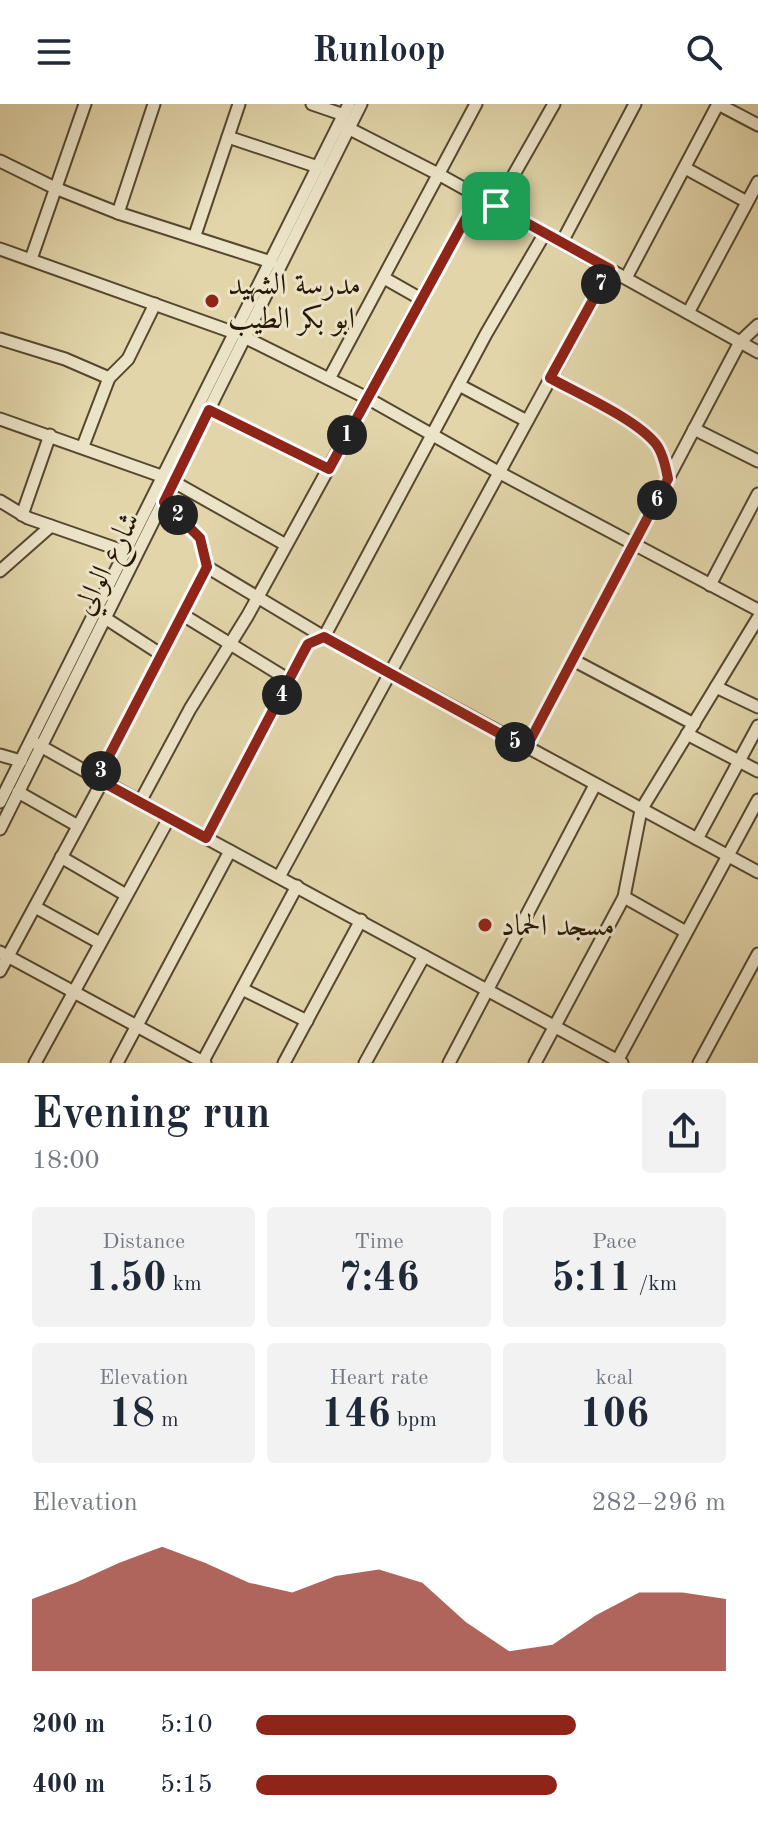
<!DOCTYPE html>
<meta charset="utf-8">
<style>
body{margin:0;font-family:"Old Standard TT",Amiri,serif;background:#f2f2f3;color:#1f2937;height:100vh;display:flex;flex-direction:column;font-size:30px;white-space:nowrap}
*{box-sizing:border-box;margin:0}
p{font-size:26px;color:#747a83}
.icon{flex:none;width:44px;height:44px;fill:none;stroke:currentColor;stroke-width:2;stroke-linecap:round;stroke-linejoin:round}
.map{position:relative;height:959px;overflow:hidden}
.details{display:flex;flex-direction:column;background:#fff;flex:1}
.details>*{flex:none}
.pin{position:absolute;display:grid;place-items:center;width:68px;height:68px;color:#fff;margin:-34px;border-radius:16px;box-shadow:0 4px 12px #0006}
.km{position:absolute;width:40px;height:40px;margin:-20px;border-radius:50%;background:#222;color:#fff;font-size:22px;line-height:40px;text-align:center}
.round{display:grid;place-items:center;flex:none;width:84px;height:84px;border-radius:8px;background:#f2f2f3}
.headline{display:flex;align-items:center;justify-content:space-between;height:136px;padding:0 32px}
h1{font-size:44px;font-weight:700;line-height:60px}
.metrics{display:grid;grid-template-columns:repeat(3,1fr);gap:12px;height:136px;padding:8px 32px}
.metrics div{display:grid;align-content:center;border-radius:8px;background:#f2f2f3;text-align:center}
.metrics b{font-size:40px;font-weight:700}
.metrics small{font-size:22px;font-weight:400}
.metrics p{font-size:22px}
.chart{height:224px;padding:16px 32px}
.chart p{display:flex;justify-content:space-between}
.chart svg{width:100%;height:144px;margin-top:8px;fill:#8f2418;opacity:.7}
ul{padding:0 32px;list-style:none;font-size:26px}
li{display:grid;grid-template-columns:128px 96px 1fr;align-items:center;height:60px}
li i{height:20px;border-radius:10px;background:#8f2418}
header{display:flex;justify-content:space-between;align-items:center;height:104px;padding:0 32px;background:#fff;font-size:36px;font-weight:700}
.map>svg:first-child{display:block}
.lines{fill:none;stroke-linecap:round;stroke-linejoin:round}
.minor-casing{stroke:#56472f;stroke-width:15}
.minor{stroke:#ece4c8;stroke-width:11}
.route-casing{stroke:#fff;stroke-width:16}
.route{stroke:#8f2418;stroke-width:10}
.poi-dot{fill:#8f2418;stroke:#ece4c8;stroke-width:3}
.labels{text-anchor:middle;stroke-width:6;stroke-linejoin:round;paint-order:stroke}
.poi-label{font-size:30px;fill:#271806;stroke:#ece4c8;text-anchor:start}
.street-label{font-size:30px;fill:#271806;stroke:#ece4c8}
</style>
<header><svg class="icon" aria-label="menu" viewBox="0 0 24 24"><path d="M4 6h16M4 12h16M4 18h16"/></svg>Runloop<svg class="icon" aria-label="search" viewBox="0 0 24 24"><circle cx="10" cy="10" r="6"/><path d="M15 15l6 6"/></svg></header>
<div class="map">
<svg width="758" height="959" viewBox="0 0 758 959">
<rect width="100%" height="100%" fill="#e2d5aa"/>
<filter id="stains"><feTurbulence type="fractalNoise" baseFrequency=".0025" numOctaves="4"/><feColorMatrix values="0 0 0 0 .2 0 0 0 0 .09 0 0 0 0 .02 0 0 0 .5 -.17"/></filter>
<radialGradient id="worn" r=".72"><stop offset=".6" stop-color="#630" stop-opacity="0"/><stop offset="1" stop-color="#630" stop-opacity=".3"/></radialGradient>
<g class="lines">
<defs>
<g id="minor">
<polyline points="312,0 344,11"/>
<polyline points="344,22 440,71 758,248"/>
<polyline points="228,33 318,63"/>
<polyline points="0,57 55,84 118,109 271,158"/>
<polyline points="685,64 747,98"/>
<polyline points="496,102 554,0"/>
<polyline points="118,109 154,0"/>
<polyline points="195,131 239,0"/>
<polyline points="562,138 635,0"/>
<polyline points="0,145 235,229"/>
<polyline points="31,155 85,0"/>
<polyline points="384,174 421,195"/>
<polyline points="626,174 718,0 758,21"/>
<polyline points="688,209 758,78"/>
<polyline points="246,234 367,294 500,369 758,506"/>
<polyline points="0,235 65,255 109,274"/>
<path d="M550,274C579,290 636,315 656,340C663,349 666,364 668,375"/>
<polyline points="329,275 476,0"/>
<polyline points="459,281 527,317"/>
<polyline points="209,306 329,365"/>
<polyline points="0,315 164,373"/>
<polyline points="694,325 758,357"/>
<polyline points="83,342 109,274 128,255 155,200"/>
<polyline points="174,378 286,441"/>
<polyline points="0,397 28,414 126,448"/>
<polyline points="22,411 50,331"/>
<polyline points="207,463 324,533 758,768"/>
<polyline points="0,467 51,422"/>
<polyline points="710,481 758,390"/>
<polyline points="183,511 289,576"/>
<polyline points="105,514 162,551"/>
<polyline points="573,556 694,620"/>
<polyline points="716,583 758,603"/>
<polyline points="687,630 758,667"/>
<polyline points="35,639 169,714 622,959"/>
<polyline points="526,644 740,238 758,221"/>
<polyline points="0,651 21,657"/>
<polyline points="97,675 207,463 200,434 164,398"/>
<polyline points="18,688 78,722"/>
<polyline points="0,698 349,0"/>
<polyline points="140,698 190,605 248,511 478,92"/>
<polyline points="0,725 361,0"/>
<polyline points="206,734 308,540 324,533 486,230 545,129"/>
<polyline points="697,735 758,622"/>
<polyline points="61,753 126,791"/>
<polyline points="279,773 610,165"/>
<polyline points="624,793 686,828"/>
<polyline points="35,803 100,839"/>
<polyline points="0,848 205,959"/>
<polyline points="0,867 102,678"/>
<polyline points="242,885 307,917"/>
<polyline points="35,959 169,714"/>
<polyline points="117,959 230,747"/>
<polyline points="202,959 297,782"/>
<polyline points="284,959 361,816"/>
<polyline points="365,959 424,852"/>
<polyline points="449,959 595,681"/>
<polyline points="535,959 624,793 641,706 758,514"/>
<polyline points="616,959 758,696"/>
<polyline points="699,959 758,850"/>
</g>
</defs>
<use href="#minor" class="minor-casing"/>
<use href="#minor" class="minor"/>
</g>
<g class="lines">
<defs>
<path id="route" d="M478,92L610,165L550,274C579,290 636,315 656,340C663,349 666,364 668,375L526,644L324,533L308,540L302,551L206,734L97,675L207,463L200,434L164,398L209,306L329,365Z"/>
</defs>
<use href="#route" class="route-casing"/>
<use href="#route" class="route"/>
</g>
<g class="poi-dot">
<circle cx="212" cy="197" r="8"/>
<circle cx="485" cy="821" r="8"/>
</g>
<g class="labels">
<g class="poi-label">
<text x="228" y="190">مدرسة الشهيد<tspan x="228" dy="34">ابو بكر الطيب</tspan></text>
<text x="501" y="831">مسجد الحماد</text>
</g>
<g class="street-label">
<text transform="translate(106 459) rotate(-63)" y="10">شارع الوالي</text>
</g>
</g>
<rect width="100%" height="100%" filter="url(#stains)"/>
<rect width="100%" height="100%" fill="url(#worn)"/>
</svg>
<div class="pin" style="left:496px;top:102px;background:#1e9e55"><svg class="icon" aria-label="arrive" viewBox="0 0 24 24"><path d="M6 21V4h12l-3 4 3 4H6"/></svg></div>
<b class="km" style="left:347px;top:331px">1</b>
<b class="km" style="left:178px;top:411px">2</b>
<b class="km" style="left:101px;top:667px">3</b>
<b class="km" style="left:282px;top:591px">4</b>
<b class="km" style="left:515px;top:638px">5</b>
<b class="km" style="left:657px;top:396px">6</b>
<b class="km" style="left:601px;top:180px">7</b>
</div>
<section class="details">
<div class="headline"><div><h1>Evening run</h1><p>18:00</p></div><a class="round"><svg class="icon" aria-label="share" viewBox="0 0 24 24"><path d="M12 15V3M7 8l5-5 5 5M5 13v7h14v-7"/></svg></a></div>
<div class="metrics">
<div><p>Distance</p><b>1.50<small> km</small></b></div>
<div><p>Time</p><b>7:46</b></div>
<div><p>Pace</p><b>5:11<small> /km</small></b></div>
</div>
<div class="metrics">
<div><p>Elevation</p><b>18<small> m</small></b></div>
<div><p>Heart rate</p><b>146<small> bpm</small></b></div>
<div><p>kcal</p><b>106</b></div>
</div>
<div class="chart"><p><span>Elevation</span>282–296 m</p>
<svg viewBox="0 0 160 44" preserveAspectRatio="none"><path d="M0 44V22L10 17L20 11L30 6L40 11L50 17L60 20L70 15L80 13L90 17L100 29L110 38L120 36L130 27L140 20L150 20L160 22V44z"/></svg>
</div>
<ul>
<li><b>200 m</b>5:10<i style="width:68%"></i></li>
<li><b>400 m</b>5:15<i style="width:64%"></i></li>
</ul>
</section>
